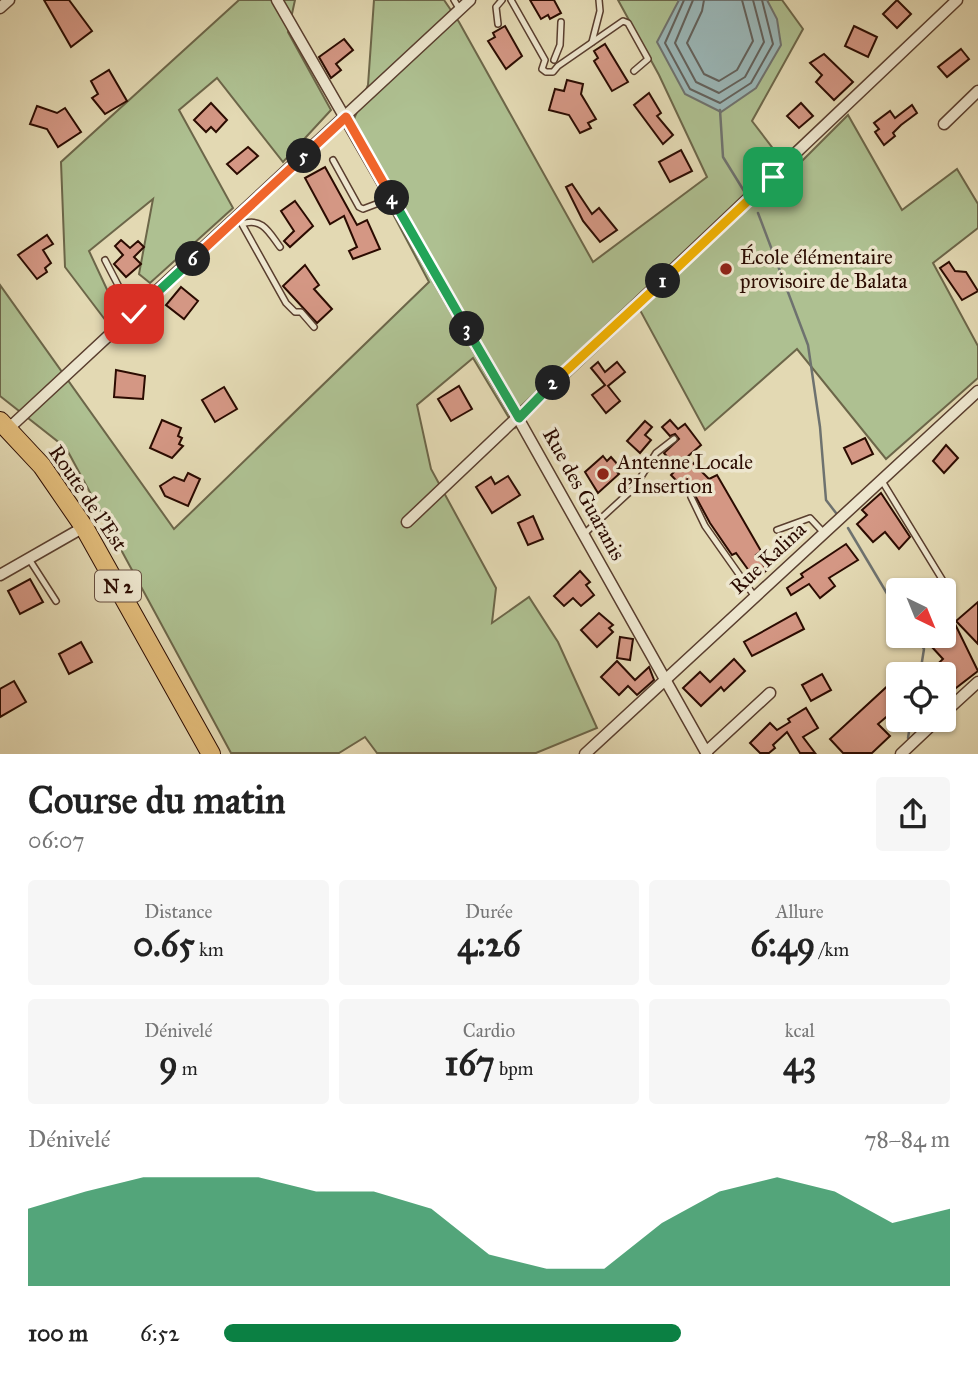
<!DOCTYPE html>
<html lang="fr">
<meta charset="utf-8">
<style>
body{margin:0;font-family:"IM FELL Great Primer",serif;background:#f6f6f6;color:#222;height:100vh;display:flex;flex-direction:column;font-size:26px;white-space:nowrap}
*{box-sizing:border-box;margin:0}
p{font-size:23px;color:#767676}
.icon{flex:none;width:38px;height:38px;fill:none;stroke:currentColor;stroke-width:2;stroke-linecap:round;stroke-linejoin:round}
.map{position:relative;height:754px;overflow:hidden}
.drawer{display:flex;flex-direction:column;background:#fff;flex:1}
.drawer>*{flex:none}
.needle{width:46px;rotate:137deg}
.controls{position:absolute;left:886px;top:578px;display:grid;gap:14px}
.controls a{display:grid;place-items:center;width:70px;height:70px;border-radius:7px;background:#fff;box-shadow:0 2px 5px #0004;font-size:35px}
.pin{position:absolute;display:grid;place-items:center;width:60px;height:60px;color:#fff;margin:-30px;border-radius:14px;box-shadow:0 4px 10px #0006}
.km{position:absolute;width:35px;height:35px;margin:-18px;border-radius:50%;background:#222;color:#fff;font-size:19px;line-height:35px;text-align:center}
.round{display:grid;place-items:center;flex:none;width:74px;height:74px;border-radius:7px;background:#f6f6f6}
.overview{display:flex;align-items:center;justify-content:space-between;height:119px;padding:0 28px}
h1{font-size:38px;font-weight:700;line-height:52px}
.metrics{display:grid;grid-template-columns:repeat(3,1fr);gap:10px;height:119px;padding:7px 28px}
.metrics div{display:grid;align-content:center;border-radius:7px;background:#f6f6f6;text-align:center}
.metrics b{font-size:35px;font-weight:700}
.metrics small{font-size:19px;font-weight:400}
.metrics p{font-size:19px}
.chart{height:196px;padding:14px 28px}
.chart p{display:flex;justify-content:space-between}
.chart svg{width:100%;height:126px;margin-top:7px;fill:#0b8043;opacity:.7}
ul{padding:0 28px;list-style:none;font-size:23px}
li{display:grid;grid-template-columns:112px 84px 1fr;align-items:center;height:52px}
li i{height:18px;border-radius:9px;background:#0b8043}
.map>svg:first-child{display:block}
.green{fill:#aec091;stroke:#6c6649;stroke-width:2}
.water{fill:#9ab7b8;stroke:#6e726f;stroke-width:2}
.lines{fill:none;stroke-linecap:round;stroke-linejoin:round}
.shore{stroke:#62615c;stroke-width:2}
.stream{stroke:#6e726f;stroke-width:2.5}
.building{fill:#d49784;stroke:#2b0b01;stroke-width:2}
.service-casing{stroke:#593e2e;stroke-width:8}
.minor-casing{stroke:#593e2e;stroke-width:13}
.primary-casing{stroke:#2b0b01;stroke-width:20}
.service{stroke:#ede6ce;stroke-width:5}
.minor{stroke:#ede6ce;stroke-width:10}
.primary{stroke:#e2bc7a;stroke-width:18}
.split-1-casing{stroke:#fff;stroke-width:14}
.split-2-casing{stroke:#fff;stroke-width:14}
.split-3-casing{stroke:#fff;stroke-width:14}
.split-4-casing{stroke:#fff;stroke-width:14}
.split-5-casing{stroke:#fff;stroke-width:14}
.split-6-casing{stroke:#fff;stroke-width:14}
.split-7-casing{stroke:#fff;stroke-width:14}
.split-1{stroke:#f5b400;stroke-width:9}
.split-2{stroke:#f5b400;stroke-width:9}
.split-3{stroke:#22a559;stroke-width:9}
.split-4{stroke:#22a559;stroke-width:9}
.split-5{stroke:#f0652b;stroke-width:9}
.split-6{stroke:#f0652b;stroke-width:9}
.split-7{stroke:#22a559;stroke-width:9}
.poi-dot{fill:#8f2418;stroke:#ede6ce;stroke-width:2.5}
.labels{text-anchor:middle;stroke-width:7;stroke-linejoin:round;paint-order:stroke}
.shield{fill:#ede6ce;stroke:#654d3e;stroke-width:2}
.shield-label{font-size:19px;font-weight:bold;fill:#2b0b01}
.poi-label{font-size:21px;fill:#2b0b01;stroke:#ede6ce;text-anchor:start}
.street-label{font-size:21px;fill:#2b0b01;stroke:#ede6ce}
</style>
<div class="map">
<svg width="978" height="754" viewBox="0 0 978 754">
<rect width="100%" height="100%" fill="#e3d9b3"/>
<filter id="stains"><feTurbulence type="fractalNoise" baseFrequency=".00286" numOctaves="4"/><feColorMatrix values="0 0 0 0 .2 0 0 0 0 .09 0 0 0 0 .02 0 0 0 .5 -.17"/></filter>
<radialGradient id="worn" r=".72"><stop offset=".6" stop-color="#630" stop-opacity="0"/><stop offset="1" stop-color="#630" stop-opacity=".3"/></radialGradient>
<g class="green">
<polygon points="239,0 295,0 288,32 331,110 283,162 217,78 179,110 233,208 150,283 139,274 153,199 89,251 118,313 106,321 65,267 61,162"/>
<polygon points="374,0 444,0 459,22 593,262 707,177 659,75 618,0 782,0 803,29 752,121 791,172 848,115 902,210 957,169 978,204 978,228 933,263 978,346 978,378 886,459 797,349 705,430 640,310 515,428 473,358 417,405 431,469 496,588 492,623 529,597 558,642 597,728 536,753 377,753 365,737 339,753 231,753 66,448 0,396 0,285 174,529 429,282 349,131 368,85"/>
</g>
<polygon class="water" points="679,0 767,0 777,19 781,45 756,88 721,112 685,94 657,42"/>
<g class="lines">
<g class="shore">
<polyline points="684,0 665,43 690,89 720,103 751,83 773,44 762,0"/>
<polyline points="693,0 675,43 696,82 719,93 745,77 764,42 753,0"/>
<polyline points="704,0 702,11 687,43 704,74 719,81 737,70 753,41 742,0"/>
</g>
<g class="stream">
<polyline points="720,110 723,157 744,191"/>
<polyline points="758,213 808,345 820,427 826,500 836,513"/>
<polyline points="848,528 898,612"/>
<polyline points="915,635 924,649 920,674"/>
<polyline points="908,738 911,719"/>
</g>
</g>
<g class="building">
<polygon points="44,0 69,0 92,31 71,47"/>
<polygon points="530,0 554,0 561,13 550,19 548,15 541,19"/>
<polygon points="897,0 911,14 897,28 883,14"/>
<polygon points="505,26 522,56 506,69 488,41 495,37 493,33"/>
<polygon points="854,26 877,37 868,57 845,46"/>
<polygon points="344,39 353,50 336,64 341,70 331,78 319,57"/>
<polygon points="605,44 628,82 612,91 594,61 598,58 594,51"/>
<polygon points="961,49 969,59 947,77 938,67"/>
<polygon points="824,54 853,82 834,100 816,82 822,75 810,63"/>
<polygon points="109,70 127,101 105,114 92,98 98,94 91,81"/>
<polygon points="567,80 583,84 581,94 596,119 588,123 591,128 580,133 569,115 549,110 555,89 564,91"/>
<polygon points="649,93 661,113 657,116 673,135 663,144 634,105"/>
<polygon points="211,103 227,120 216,132 211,127 206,132 194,120"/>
<polygon points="801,103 813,116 799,128 787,116"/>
<polygon points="912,105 917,113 901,125 893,133 895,136 884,145 875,132 879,129 874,123 890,111 895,118"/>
<polygon points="37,106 57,113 65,108 81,132 58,147 47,129 30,124"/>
<polygon points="248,147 258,156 237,174 227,164"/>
<polygon points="681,150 692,171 670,182 659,162"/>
<polygon points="325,167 357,225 367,220 380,249 353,259 349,251 357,247 344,216 330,224 305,178"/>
<polygon points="572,184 592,214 599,208 617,230 600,242 583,221 566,187"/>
<polygon points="295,201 313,226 290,247 284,241 294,231 281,211"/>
<polygon points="47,235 53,244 43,250 51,263 45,268 47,272 37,279 18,255"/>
<polygon points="121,240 130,248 138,241 144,247 134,257 141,264 126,277 114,264 123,255 115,246"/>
<polygon points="949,262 955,271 966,272 978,291 962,300 940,268"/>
<polygon points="305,265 319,285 314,289 332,309 317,323 283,286"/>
<polygon points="181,287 198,301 184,319 166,305"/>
<polygon points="598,362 605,372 617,362 625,372 608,386 620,401 606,413 592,395 605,385 591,368"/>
<polygon points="116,370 145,376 143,399 114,397"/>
<polygon points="459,386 472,409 451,421 438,399"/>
<polygon points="224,387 237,409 215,422 202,400"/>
<polygon points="162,420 181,428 178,436 182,438 179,444 183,446 172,458 150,448"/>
<polygon points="670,420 678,429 685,424 701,445 687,457 709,479 717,475 761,551 756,555 767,570 755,579 736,553 732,555 710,523 691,488 687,492 671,475 677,469 664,453 679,439 675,434 670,436 662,427"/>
<polygon points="645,421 652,427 645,435 651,440 640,453 627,441"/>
<polygon points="865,438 873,454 852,464 844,448"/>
<polygon points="946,445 958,458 944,473 933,461"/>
<polygon points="603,456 607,461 611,457 619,466 615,470 619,474 598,493 585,472"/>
<polygon points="188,473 200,479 188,506 165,496 160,486 174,477 184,481"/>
<polygon points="508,476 520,495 492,513 476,487 491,477 495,484"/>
<polygon points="881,493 910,537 899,549 885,532 873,542 857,524 867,515 862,510"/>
<polygon points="533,516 543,539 528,545 518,523"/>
<polygon points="846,544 858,560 829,578 835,586 820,598 809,584 791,595 787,588 803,577 801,574"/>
<polygon points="580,571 590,582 586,585 594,595 581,606 573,598 564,606 554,596"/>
<polygon points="30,579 43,602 20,614 8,591"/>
<polygon points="978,602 978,644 956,621"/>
<polygon points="599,613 613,625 609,628 613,632 597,647 581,630"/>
<polygon points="796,613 804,629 752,656 744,642"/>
<polygon points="955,624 978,671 943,698 943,674 927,674 943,659 931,646"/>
<polygon points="620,637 633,639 630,660 617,658"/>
<polygon points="81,642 92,662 69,674 59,654"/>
<polygon points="734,659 745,671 724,691 721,687 701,706 683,688 700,672 710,682"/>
<polygon points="617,661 635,680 649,667 654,680 637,695 628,686 619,695 601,677"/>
<polygon points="822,674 831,690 811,701 802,685"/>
<polygon points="14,681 26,702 0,717 0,689"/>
<polygon points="893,681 898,686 898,707 878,724 890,736 872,753 843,753 830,739"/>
<polygon points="806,708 818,728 803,737 815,753 800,753 787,732 773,745 775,748 769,753 760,753 750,743 770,723 777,730 790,722 788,719"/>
</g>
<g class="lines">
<defs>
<g id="service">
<polyline points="454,0 460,10"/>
<polyline points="511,0 545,60 542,69 546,72 553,72 558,66 623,21 628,23 648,59 634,71"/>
<polyline points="498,24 496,7 502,0"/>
<polyline points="592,42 600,11 599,0"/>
<polyline points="554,60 560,45 561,22"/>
<polyline points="333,160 359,207 363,209 392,198"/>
<polyline points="238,217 286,303 295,312 301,312 314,327"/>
<path d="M242,224C262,217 269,232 280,247"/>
<polyline points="105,260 132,312"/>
<polyline points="882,481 948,589"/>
<polyline points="691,497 705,526 755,597"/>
<polyline points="777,530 810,518 824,533"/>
<polyline points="584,534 634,488 656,453 674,439"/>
<polyline points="29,559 56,601"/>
</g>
<g id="minor">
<polyline points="277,0 518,418 707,754"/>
<polyline points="0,8 9,0"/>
<polyline points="944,124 978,91"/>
<polyline points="7,430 470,0"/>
<polyline points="407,522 957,0"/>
<polyline points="0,575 84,527"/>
<polyline points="943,714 978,682"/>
<polyline points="706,752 770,693"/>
<polyline points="585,754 978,391"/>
<polyline points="901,754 938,719"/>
</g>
<polyline id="primary" points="0,421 42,466 84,527 211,754"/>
</defs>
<use href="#service" class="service-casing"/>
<use href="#minor" class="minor-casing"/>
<use href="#primary" class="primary-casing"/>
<use href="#service" class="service"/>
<use href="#minor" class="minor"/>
<use href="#primary" class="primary"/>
</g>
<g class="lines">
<defs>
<polyline id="split-1" points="663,281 773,177"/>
<polyline id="split-2" points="553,383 663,281"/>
<polyline id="split-3" points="467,329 519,418 553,383"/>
<polyline id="split-4" points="392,198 467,329"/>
<polyline id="split-5" points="304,156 346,117 392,198"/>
<polyline id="split-6" points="193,259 304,156"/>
<polyline id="split-7" points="134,314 193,259"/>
</defs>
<use href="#split-1" class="split-1-casing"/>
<use href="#split-2" class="split-2-casing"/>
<use href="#split-3" class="split-3-casing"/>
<use href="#split-4" class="split-4-casing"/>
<use href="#split-5" class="split-5-casing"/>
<use href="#split-6" class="split-6-casing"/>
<use href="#split-7" class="split-7-casing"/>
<use href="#split-1" class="split-1"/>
<use href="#split-2" class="split-2"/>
<use href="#split-3" class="split-3"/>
<use href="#split-4" class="split-4"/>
<use href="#split-5" class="split-5"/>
<use href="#split-6" class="split-6"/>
<use href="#split-7" class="split-7"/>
</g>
<g class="poi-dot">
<circle cx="726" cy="269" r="7"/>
<circle cx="603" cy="474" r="7"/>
</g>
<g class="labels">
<rect class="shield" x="95" y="570.5" width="46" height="31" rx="5"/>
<g class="shield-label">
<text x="118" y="593">N 2</text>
</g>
<g class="poi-label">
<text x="740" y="264">École élémentaire<tspan x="740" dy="24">provisoire de Balata</tspan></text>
<text x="617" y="469">Antenne Locale<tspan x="617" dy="24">d'Insertion</tspan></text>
</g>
<g class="street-label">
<text transform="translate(584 494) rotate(61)" y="7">Rue des Guaranis</text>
<text transform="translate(88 498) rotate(56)" y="7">Route de l'Est</text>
<text transform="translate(768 558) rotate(-43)" y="7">Rue Kalina</text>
</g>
</g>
<rect width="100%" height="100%" filter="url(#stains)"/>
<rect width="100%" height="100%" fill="url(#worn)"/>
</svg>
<div class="controls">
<a><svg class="needle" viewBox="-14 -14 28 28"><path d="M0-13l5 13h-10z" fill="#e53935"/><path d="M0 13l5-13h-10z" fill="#767676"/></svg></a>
<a><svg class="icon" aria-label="locate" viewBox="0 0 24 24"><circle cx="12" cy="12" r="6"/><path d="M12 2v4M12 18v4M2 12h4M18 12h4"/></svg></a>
</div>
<div class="pin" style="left:773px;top:177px;background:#1e9e55"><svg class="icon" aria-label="arrive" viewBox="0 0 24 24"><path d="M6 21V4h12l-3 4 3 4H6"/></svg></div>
<div class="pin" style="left:134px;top:314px;background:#d93025"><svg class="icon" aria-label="check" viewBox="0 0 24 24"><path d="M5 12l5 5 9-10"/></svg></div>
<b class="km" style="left:663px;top:281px">1</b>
<b class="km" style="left:553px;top:383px">2</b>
<b class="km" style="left:467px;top:329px">3</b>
<b class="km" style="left:392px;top:198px">4</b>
<b class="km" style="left:304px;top:156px">5</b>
<b class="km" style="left:193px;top:259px">6</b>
</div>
<section class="drawer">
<div class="overview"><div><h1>Course du matin</h1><p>06:07</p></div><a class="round"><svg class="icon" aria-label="share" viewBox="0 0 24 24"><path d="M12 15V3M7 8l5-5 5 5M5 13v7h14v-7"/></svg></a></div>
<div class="metrics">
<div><p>Distance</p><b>0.65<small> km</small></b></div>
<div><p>Durée</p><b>4:26</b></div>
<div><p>Allure</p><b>6:49<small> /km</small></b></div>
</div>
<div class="metrics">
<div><p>Dénivelé</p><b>9<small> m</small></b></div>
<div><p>Cardio</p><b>167<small> bpm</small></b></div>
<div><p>kcal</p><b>43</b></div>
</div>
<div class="chart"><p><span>Dénivelé</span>78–84 m</p>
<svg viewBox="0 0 160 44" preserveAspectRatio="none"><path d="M0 44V17L10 11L20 6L30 6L40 6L50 11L60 11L70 17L80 33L90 38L100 38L110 22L120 11L130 6L140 11L150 22L160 17V44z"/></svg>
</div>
<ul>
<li><b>100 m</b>6:52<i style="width:63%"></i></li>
</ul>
</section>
